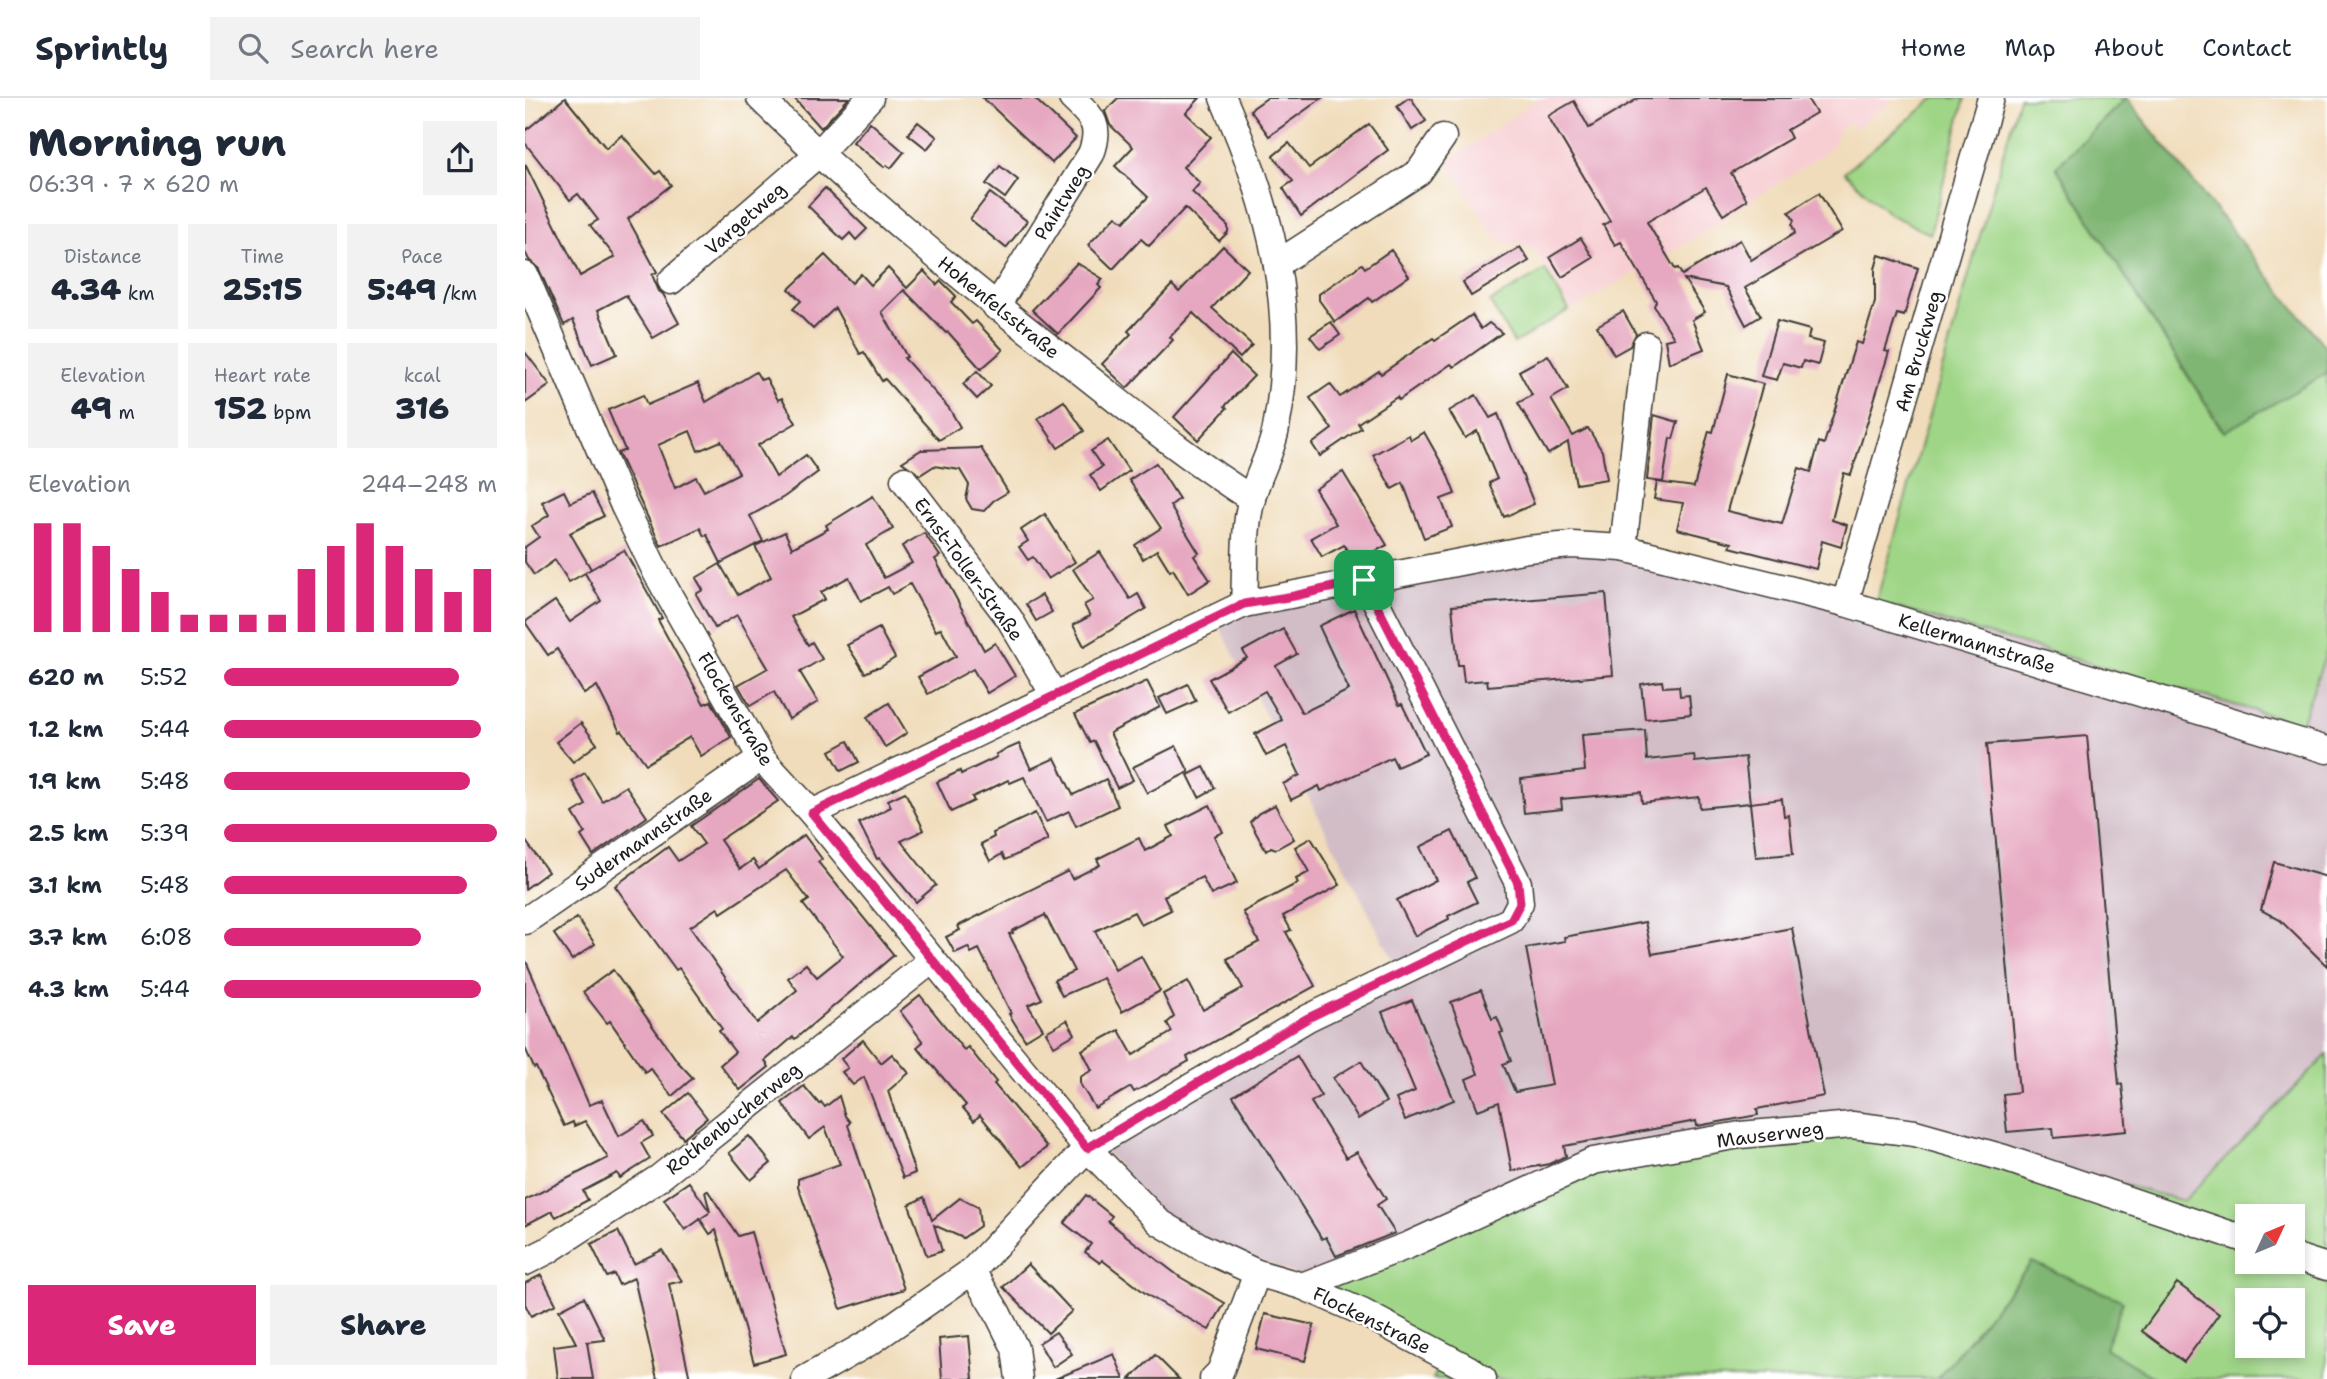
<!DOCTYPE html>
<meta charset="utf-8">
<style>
body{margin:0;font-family:"Shantell Sans",sans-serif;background:#f2f2f3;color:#1f2937;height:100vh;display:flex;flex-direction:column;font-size:26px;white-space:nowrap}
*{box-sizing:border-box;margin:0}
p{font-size:23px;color:#747a83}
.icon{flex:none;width:38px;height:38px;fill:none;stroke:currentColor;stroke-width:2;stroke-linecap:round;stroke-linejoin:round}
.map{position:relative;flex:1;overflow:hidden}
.details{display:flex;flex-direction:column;background:#fff;width:525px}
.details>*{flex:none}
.needle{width:46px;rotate:46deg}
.controls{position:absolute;left:1710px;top:1106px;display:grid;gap:14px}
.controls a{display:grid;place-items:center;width:70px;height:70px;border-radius:0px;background:#fff;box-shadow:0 4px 10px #0003;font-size:35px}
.pin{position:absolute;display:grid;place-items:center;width:60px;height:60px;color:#fff;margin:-30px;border-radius:14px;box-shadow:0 4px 10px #0006}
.round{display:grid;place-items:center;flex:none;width:74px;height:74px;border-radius:0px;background:#f2f2f3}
.head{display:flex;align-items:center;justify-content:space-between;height:119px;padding:0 28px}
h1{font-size:38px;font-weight:800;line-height:52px}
.stats{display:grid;grid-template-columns:repeat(3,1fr);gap:10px;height:119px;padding:7px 28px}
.stats div{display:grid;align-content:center;border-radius:0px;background:#f2f2f3;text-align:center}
.stats b{font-size:30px;font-weight:800}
.stats small{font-size:19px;font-weight:400}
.stats p{font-size:19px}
.chart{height:196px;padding:14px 28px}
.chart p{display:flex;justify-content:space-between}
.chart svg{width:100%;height:126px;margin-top:7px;stroke:#db2777;stroke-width:6}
.primary-button{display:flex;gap:14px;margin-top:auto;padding:14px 28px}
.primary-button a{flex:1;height:80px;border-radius:0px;background:#db2777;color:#fff;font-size:28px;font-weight:800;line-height:80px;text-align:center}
.primary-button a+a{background:#f2f2f3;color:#1f2937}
ul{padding:0 28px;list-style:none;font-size:23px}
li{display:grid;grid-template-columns:112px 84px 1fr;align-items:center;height:52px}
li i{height:18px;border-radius:9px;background:#db2777}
header{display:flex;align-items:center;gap:42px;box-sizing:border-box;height:98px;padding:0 35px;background:#fff;border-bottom:2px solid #e0e1e3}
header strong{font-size:33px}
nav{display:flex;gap:38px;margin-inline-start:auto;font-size:24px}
.search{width:490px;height:63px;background:#f2f2f3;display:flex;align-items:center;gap:18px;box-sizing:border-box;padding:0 24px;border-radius:0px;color:#747a83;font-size:26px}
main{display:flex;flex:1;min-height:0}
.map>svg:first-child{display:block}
.built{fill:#f7cfd3}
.industrial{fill:#d2bdc7}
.green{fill:#9fd586;stroke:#5e7851;stroke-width:2;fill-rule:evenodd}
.forest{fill:#7fb673;stroke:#4e6948;stroke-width:2}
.building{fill:#e6a7c0;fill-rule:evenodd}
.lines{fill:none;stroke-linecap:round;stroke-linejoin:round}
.minor-casing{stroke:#3c3934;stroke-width:29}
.minor{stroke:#fff;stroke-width:26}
.route-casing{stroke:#fff;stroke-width:14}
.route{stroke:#db2777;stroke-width:9}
.labels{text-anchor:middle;stroke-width:5;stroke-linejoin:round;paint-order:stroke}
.street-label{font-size:19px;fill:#1c1c1c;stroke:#fff}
</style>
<header>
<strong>Sprintly</strong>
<div class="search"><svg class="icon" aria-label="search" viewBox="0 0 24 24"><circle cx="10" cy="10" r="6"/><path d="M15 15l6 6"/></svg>Search here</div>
<nav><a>Home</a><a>Map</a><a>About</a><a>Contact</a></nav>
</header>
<main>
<section class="details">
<div class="head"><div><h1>Morning run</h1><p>06:39 · 7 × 620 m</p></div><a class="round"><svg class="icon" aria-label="share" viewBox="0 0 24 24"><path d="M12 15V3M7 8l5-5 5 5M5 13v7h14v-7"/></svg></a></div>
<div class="stats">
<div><p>Distance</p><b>4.34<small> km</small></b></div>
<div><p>Time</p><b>25:15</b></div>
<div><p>Pace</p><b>5:49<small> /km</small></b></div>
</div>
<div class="stats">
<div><p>Elevation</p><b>49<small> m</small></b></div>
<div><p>Heart rate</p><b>152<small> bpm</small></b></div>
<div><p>kcal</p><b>316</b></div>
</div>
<div class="chart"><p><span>Elevation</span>244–248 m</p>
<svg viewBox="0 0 160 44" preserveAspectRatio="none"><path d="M5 44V6M15 44V6M25 44V14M35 44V22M45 44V30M55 44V38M65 44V38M75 44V38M85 44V38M95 44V22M105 44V14M115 44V6M125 44V14M135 44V22M145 44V30M155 44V22"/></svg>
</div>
<ul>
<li><b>620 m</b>5:52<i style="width:86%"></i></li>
<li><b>1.2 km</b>5:44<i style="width:94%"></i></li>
<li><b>1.9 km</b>5:48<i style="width:90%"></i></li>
<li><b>2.5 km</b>5:39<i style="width:100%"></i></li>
<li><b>3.1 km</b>5:48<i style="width:89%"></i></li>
<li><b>3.7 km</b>6:08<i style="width:72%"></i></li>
<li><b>4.3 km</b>5:44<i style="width:94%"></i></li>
</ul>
<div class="primary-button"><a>Save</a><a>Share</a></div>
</section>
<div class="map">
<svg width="1802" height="1281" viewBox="0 0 1802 1281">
<rect width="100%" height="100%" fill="#fff"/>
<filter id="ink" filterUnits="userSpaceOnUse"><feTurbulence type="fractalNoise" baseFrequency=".0143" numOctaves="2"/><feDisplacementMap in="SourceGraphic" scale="14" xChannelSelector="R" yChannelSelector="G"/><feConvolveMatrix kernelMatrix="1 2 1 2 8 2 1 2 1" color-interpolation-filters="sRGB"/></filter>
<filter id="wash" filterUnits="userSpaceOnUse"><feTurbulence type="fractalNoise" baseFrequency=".00686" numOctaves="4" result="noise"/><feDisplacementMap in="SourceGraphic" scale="28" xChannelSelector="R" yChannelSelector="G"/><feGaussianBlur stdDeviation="1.57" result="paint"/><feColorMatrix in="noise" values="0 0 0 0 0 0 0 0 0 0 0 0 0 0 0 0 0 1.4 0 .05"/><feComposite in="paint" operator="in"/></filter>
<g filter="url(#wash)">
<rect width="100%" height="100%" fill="#f0dcba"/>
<polygon class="built" points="1014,0 1370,0 1330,31 1325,24 1313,32 1308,49 1184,131 1047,212 1009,150 973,144 922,64"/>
<polygon class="industrial" points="1002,447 1351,504 1776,625 1802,552 1802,957 1659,1103 1357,1023 799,1188 646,1126 578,1051 875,875 692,524"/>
<g class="green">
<polygon points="1410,0 1440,0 1405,136 1364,116 1319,74"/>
<polygon points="1494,0 1601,0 1531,69 1698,334 1802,275 1802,552 1776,626 1351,504"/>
<polygon points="1020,172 1044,212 989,245 965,204"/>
<path d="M1802,957V1281H1631L1580,1250L1507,1164L1412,1281H907L920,1258L799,1188L1077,1073L1357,1023L1659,1103ZM1722,1118H1768V1164H1722ZM1722,1202H1768V1248H1722Z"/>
</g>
<g class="forest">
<polygon points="1601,0 1802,251 1802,275 1699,334 1531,69"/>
<polygon points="1507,1164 1598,1203 1580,1250 1631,1281 1412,1281"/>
</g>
<g id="blocks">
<g class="building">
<polygon points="40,0 81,50 97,37 131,76 135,73 146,87 103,121 132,174 127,177 134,193 138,196 154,225 128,240 101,197 73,212 92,256 67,267 48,222 39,227 14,171 4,162 0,154 0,66 55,178 90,159 65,127 73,122 53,96 45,102 0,45 0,33"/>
<polygon points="269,0 324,0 296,30"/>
<polygon points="458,0 509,0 551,40 527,65"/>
<polygon points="593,0 675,0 661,15 686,39 658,69 675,85 667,94 703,128 703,134 694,143 660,110 624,148 616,141 588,171 563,147 591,118 599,124 623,99 590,68 608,49 585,27 580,13"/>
<polygon points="742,0 797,0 744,38 725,12"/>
<polygon points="883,0 886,0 901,23 887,32 872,8"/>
<polygon points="1114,0 1282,0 1291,15 1262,32 1266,40 1206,75 1222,102 1198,117 1181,89 1122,124 1150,171 1153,170 1157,177 1215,142 1226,162 1270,135 1267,127 1269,122 1264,114 1294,95 1317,133 1220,190 1236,218 1221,227 1201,189 1159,181 1180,214 1167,222 1179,251 1144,265 1140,242 1149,240 1129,208 1131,203 1096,144 1090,147 1078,127 1085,123 1023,18 1049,3 1064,30"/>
<polygon points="345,24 379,54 366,70 362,67 359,69 328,44"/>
<polygon points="393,24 412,39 402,51 383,36"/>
<polygon points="844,26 863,52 776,118 758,90 768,83 748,58 764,45 784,70"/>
<polygon points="475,68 493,82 480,100 461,86"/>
<polygon points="300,90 342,131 331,142 325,135 318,142 283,108"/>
<polygon points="465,95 502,123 481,150 445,121"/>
<polygon points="1056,140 1068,160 1037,179 1025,159"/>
<polygon points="698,148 723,172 687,210 727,247 715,260 668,215 645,239 648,242 602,290 577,266 606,236 603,233 647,187 654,194"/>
<polygon points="995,149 1004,163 946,198 938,184"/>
<polygon points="866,152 884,178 847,204 844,200 810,224 794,202 794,196 837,166 840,170"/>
<polygon points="300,157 327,185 336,176 346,187 363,170 382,190 399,173 412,187 416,183 431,198 426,204 447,226 451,223 478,252 456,271 423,234 421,235 379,192 357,214 382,259 379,260 424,310 435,329 414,342 360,281 357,283 339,254 335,256 310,210 288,231 268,211 276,203 264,191"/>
<polygon points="1354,157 1393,170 1379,218 1372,216 1360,253 1364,254 1326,377 1319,375 1314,394 1307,422 1322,427 1316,449 1297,443 1291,471 1205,449 1207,445 1152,431 1158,405 1129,401 1132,384 1169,389 1184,333 1188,334 1203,276 1238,286 1202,413 1257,426 1274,370 1286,374 1294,344 1299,346 1331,244 1337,246 1350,204 1350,171"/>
<polygon points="552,165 578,181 573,187 576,190 533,236 507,212"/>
<polygon points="1098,213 1111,236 1105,248 1089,257 1072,228"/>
<polygon points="947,217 956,231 964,225 977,235 929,269 926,266 874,302 872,299 833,325 836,330 795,358 787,346 807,331 785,300 805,286 815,299 854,273 856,276 908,240 910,242"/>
<polygon points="1252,223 1285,232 1283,241 1299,245 1293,267 1278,263 1276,270 1258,265 1252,282 1236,278"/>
<polygon points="806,224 815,237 795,251 785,238"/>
<polygon points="0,254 25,287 0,305"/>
<polygon points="706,256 729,278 700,308 702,310 673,342 649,319"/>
<polygon points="1023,257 1043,291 1026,301 1048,338 1063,330 1077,353 1082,381 1051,386 1043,344 1023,356 993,305 1007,297 994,273"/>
<polygon points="452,273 466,288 452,301 438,286"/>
<path d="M231,274L236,282L241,280L253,302L257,300L271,325L233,347L251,379L281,357L293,374L259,399L225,418L238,443L196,465L182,437L179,438L175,430L136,448L93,355L100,352L83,312L118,297L122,307L173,285L181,304ZM165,333L173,353L196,343L214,375L179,393L171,379L150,390L133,347Z"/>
<polygon points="951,297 965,320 973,316 1009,406 979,419 964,385 972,381 952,333 940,340 924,313"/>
<polygon points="539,303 559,333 533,350 513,320"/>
<polygon points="1129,317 1153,324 1148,341 1145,340 1138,384 1122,382"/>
<polygon points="899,334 921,373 930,396 916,401 927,429 899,440 878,385 867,391 848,357 884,337 886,342"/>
<polygon points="583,342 604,373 576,393 565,377 577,369 566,353"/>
<polygon points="456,350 483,394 468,403 459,413 447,411 441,401 444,387 435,372 409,368 395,377 377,364 396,352"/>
<polygon points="631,365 654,401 645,408 674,455 669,458 685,482 663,496 648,471 645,473 632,452 618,461 610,447 636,430 604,382"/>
<polygon points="818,374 862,447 829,465 819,447 797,459 786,440 811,426 790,391"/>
<polygon points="39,393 45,405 67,395 79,418 45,435 66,471 61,474 99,452 137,520 133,522 179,606 186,603 206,639 176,658 165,639 121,666 97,633 95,634 72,588 59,596 32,551 23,557 0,524 30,503 45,524 76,503 60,475 44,484 30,462 9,477 0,464 0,449 14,439 7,428 24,417 17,404"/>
<polygon points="348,398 368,431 341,447 359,480 387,465 377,448 399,435 415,458 410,461 459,552 470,545 490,578 462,595 448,571 403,596 393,579 431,558 416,530 411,533 385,486 367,496 363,489 336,503 324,479 296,494 300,501 266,519 283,547 287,544 297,561 275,574 293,604 264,621 249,594 225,608 213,587 243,570 212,517 190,530 171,496 178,492 171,480 195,466 213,497 246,479 230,448 260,434 267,450 303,431 301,427"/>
<polygon points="520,416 550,464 523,481 508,459 503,462 494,449 503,443 496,432"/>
<polygon points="575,454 605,501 613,496 621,511 559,548 548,527 565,518 559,507 568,502 548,471"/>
<polygon points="1081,495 1088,577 963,588 962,582 939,584 937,567 933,567 927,508"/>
<polygon points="517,497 527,514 511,523 501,506"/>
<polygon points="829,511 874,607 877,606 901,656 872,669 867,659 796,693 794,688 766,702 758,686 775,677 761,648 741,658 730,636 757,622 740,593 703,614 684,581 722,560 718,553 758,531 772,556 751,568 777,615 824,592 794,528"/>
<polygon points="354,530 370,560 354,570 350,570 340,575 322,547"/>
<polygon points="622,583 635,609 585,635 608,682 592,690 569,643 565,645 550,616"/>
<polygon points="1137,583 1138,589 1154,588 1155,598 1164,597 1166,616 1120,621 1116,586"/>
<polygon points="663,586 671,603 642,616 634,600"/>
<polygon points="364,605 382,635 360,649 342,619"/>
<polygon points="56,625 72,646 48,664 31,644"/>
<polygon points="1120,632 1122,662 1169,657 1170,664 1220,659 1225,705 1175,710 1174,699 1117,705 1116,694 1036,701 1037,711 999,715 996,681 1060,673 1057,637"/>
<polygon points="1562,638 1594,987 1597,986 1602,1033 1529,1040 1528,1030 1482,1034 1478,996 1494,994 1462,646"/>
<polygon points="323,643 334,664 316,673 305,653"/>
<polygon points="494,646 506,671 530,660 548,697 581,681 593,708 551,728 544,713 521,724 499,679 485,685 483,682 465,691 447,699 449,703 426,714 412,684 435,673 436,676 472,659 471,656"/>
<polygon points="651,648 664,674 622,695 608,669"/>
<polygon points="679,669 690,690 674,699 663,677"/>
<polygon points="60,675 77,703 101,688 122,719 68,757 56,738 60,735 48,715 61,707 47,683"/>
<path d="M234,681L253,703L195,742L215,771L228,762L234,771L279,737L297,761L293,764L369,857L270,941L268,939L240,963L244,969L215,992L195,967L210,954L194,933L197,931L154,870L151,872L90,788L143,749L153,763L179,746L166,728ZM261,772L284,802L278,806L318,858L292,879L281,866L263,880L272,892L232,925L165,829L193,810L196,815Z"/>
<polygon points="380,694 399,732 376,743 411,787 391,804 355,760 352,761 334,725 366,709 363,702"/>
<polygon points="1257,701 1259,718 1264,717 1268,756 1231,759 1225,705"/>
<polygon points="685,707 698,734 689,738 712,785 686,797 677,779 639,798 646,812 616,827 609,814 570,833 590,872 616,858 635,893 597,914 578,880 537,898 529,882 549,873 520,817 487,833 488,835 484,836 517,901 503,907 518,931 500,942 484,916 486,915 454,851 446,855 443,849 430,855 421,839 435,832 433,828 543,773 547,781 575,767 572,761 614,740 620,753 648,738 643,728"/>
<polygon points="750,707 769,741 751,751 746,749 741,753 725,724 734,715"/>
<polygon points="510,715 523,742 480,762 477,756 465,763 456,746 469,739 468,735"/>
<polygon points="927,733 950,780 942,784 952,804 923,818 924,821 890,838 872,802 911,782 895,749"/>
<polygon points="786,740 815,787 758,818 766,832 761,834 790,888 662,959 664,963 618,989 609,994 606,989 570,1010 555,986 555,979 567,972 557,952 594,932 608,957 647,934 642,925 649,919 638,896 663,883 678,912 718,890 702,861 734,844 718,814 773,785 771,781 784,774 770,749"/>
<polygon points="0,742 23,774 0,791"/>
<polygon points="1749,764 1802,779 1802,868 1755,822 1736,812"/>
<polygon points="52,820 70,846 47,862 29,836"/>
<polygon points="1120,824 1127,856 1267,830 1299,998 1232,1011 1233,1017 1172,1028 1171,1023 1039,1048 1041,1058 1024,1066 987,1073 974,1004 953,1012 941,981 953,976 926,904 956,892 967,921 972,919 978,934 975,935 986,963 978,966 990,994 1027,987 1001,850 1040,843 1039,839"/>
<polygon points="0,861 64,1007 77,1002 94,1038 119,1023 128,1038 116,1045 125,1061 95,1080 92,1075 58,1093 63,1102 31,1119 27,1113 0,1127 0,1102 83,1060 60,1023 49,1028 48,1024 39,1028 11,969 9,970 0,950"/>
<polygon points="88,872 153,964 168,980 147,998 125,970 120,974 85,923 82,925 58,894"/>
<polygon points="395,897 439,952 443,949 471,984 469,986 522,1049 497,1069 455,1017 449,1023 438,1010 441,1007 392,949 398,944 375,913"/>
<polygon points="887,902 929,1002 880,1022 871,1001 890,993 857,914"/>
<polygon points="542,922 550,936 529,948 521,934"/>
<polygon points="338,942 356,965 367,956 384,975 363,993 390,1075 378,1080 339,979 328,987 317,974 323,970 316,961"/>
<polygon points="772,958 796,998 786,1004 821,1060 832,1054 861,1101 852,1107 870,1135 811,1158 801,1139 797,1141 708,998"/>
<polygon points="836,963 861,1004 833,1021 808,980"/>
<polygon points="279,988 294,1006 296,1004 300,1009 314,998 320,1018 325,1024 323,1027 336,1067 379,1191 316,1211 273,1088 273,1081 315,1066 300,1029 284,1041 257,1005"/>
<polygon points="163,995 182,1020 158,1040 138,1016"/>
<polygon points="224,1038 246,1065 226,1082 204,1055"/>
<polygon points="164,1084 185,1114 180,1094 183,1093 213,1138 226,1134 261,1256 229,1265 191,1132 185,1136 175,1121 184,1115 160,1132 139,1101"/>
<polygon points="561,1097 587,1118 583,1123 609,1144 655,1179 700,1205 684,1232 624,1198 577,1162 575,1165 560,1154 566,1146 539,1125"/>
<polygon points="399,1099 407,1122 435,1100 453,1109 455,1128 438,1140 409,1127 417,1153 402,1158 384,1107"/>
<polygon points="93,1133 109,1166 137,1152 157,1183 144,1186 165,1281 132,1281 109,1180 94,1187 89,1176 82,1179 66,1146"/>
<polygon points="503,1166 547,1213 523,1235 478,1189"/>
<polygon points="16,1177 31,1206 6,1218 0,1206 0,1185"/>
<polygon points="1652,1185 1694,1216 1659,1264 1617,1233"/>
<polygon points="59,1199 80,1242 62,1244 68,1281 33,1281 29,1248 51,1245 34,1212"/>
<polygon points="740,1216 789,1227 780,1263 731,1251"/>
<polygon points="531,1234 547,1256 528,1269 514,1245"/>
<polygon points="444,1238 448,1281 417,1281 414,1241"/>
<polygon points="589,1256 599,1281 530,1281"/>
<polygon points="630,1257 654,1281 605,1281"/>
</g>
</g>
</g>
<g filter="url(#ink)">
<use href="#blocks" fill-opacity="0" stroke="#3c3934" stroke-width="2"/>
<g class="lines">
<defs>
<g id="minor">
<path d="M235,0C333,96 439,183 547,267C606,313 663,361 727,401"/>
<path d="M698,0C745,107 774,212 751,330C747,354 733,376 727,400C718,433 721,472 719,506"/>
<polyline points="752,166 894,74 918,39"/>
<polyline points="0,177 98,406 132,476 236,660 287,715 562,1050 634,1124 676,1149 732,1175 777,1188 837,1214 944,1271 958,1281"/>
<polyline points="146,183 293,56 345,0"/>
<path d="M471,209L566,56C577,27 567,19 547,0"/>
<polyline points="379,382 484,520 529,597"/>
<polyline points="1098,450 1121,247"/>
<polyline points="1320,505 1466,0"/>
<polyline points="287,715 719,506 1002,451 1047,447 1098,450 1320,505 1802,652"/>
<polyline points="0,823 236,660"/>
<polyline points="1768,1158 1802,1169"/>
<polyline points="0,1164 22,1153 134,1080 406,863"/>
<polyline points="447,1173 472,1214 490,1250 494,1281"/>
<polyline points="777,1188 884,1147 1068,1063 1215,1037 1327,1027 1390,1035 1479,1060 1722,1142"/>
<polyline points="280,1281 345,1244 447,1173 562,1050 783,920 986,822 995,805 993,785 840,482"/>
<polyline points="688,1281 695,1274 732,1175"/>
</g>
</defs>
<use href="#minor" class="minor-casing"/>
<use href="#minor" class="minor"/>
</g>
</g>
<g class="lines" filter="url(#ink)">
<defs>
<polygon id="route" points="839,482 993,785 995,805 986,822 783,920 562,1050 287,715 719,506 769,498"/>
</defs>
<use href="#route" class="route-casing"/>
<use href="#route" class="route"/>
</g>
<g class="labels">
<g class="street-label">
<text transform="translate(536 104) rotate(-58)" y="7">Paintweg</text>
<text transform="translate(220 120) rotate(-41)" y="7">Vargetweg</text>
<text transform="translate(474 209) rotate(39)" y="7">Hohenfelsstraße</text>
<text transform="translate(1393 253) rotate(-74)" y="7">Am Bruckweg</text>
<text transform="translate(444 471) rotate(54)" y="7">Ernst-Toller-Straße</text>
<text transform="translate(1452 545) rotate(17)" y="7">Kellermannstraße</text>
<text transform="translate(211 611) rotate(59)" y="7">Flockenstraße</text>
<text transform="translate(118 741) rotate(-35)" y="7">Sudermannstraße</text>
<text transform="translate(208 1020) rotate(-39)" y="7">Rothenbucherweg</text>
<text transform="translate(1245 1036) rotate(-7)" y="7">Mauserweg</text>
<text transform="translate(847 1222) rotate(26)" y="7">Flockenstraße</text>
</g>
</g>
</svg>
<div class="controls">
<a><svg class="needle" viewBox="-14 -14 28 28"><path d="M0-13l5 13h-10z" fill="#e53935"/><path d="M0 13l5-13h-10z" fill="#747a83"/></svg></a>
<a><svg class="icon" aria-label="locate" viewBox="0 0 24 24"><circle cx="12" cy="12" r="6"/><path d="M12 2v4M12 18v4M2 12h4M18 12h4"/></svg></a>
</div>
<div class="pin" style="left:839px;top:482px;background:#1e9e55"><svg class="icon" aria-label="arrive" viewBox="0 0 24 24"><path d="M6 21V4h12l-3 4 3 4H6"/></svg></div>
</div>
</main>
